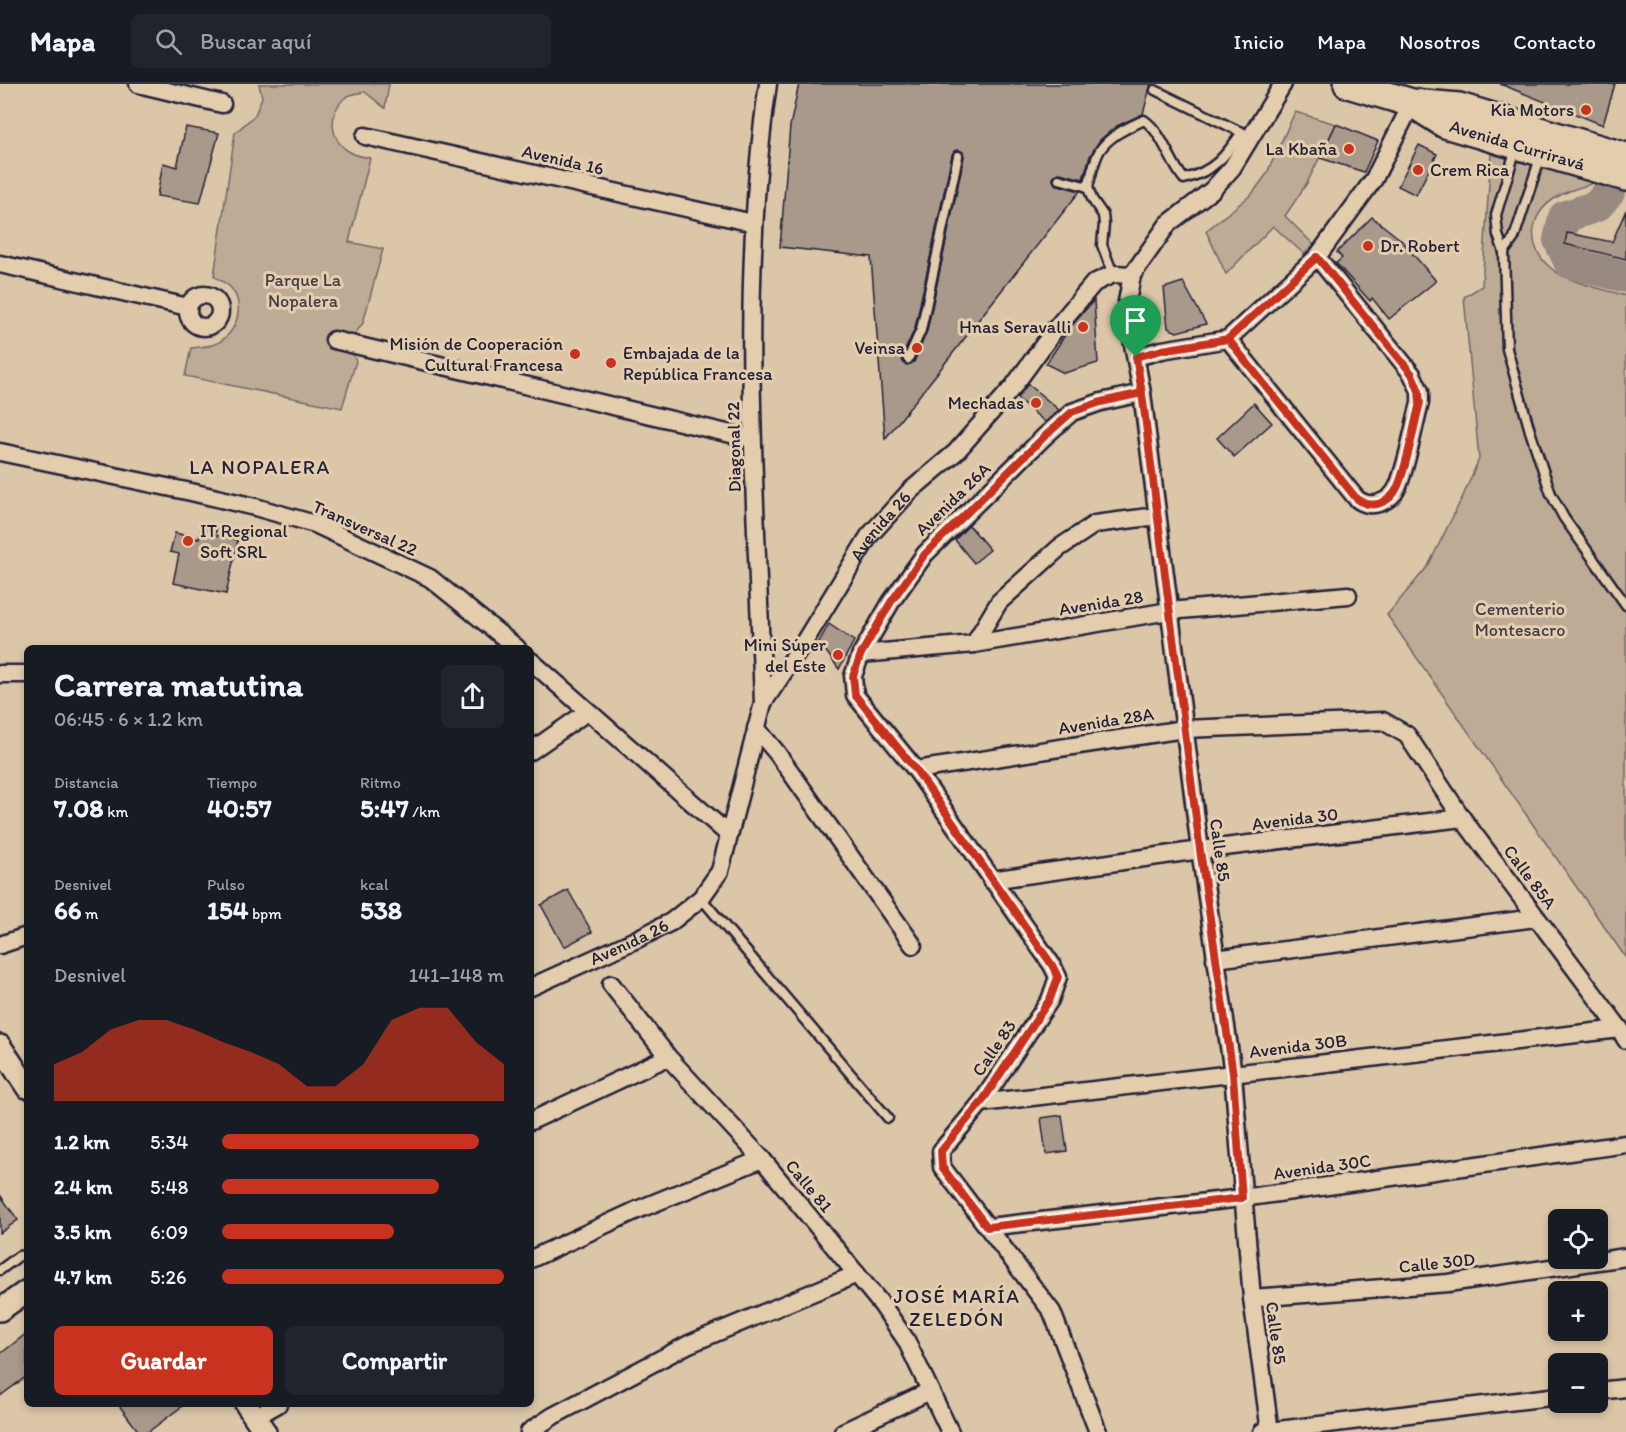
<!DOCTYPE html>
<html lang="es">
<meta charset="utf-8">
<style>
body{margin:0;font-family:Itim,sans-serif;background:#20242c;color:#f1f3f6;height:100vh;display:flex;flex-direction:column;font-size:22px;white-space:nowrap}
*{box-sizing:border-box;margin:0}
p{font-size:20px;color:#9ea1a6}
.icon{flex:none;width:33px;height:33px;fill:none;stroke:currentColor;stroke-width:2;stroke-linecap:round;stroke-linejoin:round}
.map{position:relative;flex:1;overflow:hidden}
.side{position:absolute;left:24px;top:561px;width:510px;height:762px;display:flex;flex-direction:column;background:#171b24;border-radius:9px;box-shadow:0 3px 9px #0003}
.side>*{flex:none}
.fabs{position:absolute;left:1548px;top:1125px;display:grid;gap:12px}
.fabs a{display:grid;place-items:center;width:60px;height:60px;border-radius:9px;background:#171b24;box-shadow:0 3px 9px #0003;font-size:30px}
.pin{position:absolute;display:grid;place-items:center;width:51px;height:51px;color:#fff;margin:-62px -26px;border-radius:50% 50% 50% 0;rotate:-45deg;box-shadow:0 0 6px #0007}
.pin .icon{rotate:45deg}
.round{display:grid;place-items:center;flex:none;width:63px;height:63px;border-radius:9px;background:#20242c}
.head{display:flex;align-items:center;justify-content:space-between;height:102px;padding:0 30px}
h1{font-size:33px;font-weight:700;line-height:45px}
.metrics{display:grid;grid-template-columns:repeat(3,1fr);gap:9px;height:102px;padding:6px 30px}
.metrics div{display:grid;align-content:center}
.metrics b{font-size:26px;font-weight:700}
.metrics small{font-size:16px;font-weight:400}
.metrics p{font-size:16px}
.chart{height:168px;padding:12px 30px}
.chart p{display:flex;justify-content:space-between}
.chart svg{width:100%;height:108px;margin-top:6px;fill:#c8321e;opacity:.7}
.button{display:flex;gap:12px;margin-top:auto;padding:12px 30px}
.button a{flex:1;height:69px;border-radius:9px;background:#c8321e;color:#fff;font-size:24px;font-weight:700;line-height:69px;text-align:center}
.button a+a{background:#20242c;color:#f1f3f6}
ul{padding:0 30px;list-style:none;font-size:20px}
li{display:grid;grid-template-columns:96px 72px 1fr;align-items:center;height:45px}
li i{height:15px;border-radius:8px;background:#c8321e}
header{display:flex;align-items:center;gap:36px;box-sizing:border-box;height:84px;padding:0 30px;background:#171b24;border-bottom:2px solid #363941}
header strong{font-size:28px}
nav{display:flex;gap:33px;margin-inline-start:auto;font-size:21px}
.search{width:420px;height:54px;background:#20242c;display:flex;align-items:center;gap:15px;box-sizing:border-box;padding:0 21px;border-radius:9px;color:#9ea1a6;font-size:22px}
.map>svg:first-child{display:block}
.green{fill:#beab96;stroke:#706668;stroke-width:1.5}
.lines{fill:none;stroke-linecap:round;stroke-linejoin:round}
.river{stroke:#988981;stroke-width:32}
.building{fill:#a8998a;stroke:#22223b;stroke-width:1.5;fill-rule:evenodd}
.service-casing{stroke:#22223b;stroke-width:13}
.minor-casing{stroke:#22223b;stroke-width:21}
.tertiary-casing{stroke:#22223b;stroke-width:26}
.trunk-casing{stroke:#22223b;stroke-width:32}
.service{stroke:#e4cdad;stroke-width:8}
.minor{stroke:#e4cdad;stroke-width:16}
.tertiary{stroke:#e4cdad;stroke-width:21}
.trunk{stroke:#e4cdad;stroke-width:27}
.route-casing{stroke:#fff;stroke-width:12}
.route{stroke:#c8321e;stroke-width:8}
.poi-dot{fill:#c8321e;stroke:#e4cdad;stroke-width:2}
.labels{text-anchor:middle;stroke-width:6;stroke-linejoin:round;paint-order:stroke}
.poi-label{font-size:18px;fill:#22223b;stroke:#e4cdad;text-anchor:end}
.street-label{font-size:18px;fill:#22223b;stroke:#e4cdad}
.park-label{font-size:18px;fill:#413d4d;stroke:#e4cdad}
.neighbourhood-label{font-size:20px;letter-spacing:1.5px;fill:#22223b;stroke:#e4cdad}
</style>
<header>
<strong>Mapa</strong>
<div class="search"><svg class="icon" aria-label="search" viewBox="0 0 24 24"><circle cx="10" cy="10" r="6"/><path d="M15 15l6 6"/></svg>Buscar aquí</div>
<nav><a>Inicio</a><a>Mapa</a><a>Nosotros</a><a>Contacto</a></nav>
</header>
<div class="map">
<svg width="1626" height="1348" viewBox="0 0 1626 1348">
<rect width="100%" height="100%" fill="#dcc6a8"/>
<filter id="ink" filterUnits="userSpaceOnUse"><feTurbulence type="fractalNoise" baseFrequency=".0167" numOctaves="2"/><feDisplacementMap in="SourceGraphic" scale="12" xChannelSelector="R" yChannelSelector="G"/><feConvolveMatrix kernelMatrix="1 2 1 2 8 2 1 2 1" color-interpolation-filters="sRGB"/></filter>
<g filter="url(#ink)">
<g class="green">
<path d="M259,0H389L385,24L365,8C359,9 351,10 346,13C327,28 329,58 352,69C357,72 365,73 370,74L349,158L383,165L363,239L357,247L350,264L356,277L342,324L185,292L191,264C198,263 208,263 215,260C236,252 247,221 230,203C226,199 219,196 214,192L235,49L255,31L262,13Z"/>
<polygon points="1295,28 1336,40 1307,99 1285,132 1314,161 1304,170 1273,142 1226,190 1206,147 1252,110 1266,91"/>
<path d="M1491,70L1596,98C1583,103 1568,106 1557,113C1527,131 1526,164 1552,185C1569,199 1605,205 1626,212V874L1387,531L1428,482L1463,412L1479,375L1464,213L1482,202Z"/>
</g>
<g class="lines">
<polyline class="river" points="1609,108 1597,122 1564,133 1559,156 1570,179 1626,193"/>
</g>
<g class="building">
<path d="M799,0H1151L1143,30L1117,42L1100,56L1090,72L1083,95L1060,89L1054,91L1053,96L1055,100L1080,107L972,244L961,239L959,242L968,250L885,355L871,173L780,163L790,42ZM959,66L963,68L964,73L927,247L914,278L906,281L903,278L902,273L915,244L952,71L954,67Z"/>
<polygon points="1500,0 1615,0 1603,41"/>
<polygon points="1336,40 1378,57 1364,88 1320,74"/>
<polygon points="186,43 219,49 200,119 157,112 163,79 177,83"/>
<polygon points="1419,61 1437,70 1416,111 1398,102"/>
<polygon points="1626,126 1626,175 1565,160 1567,149 1612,158"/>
<polygon points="1372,133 1400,155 1436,197 1389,235 1372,214 1370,217 1336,179 1342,174 1337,168"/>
<polygon points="1183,198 1206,240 1177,248 1168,244 1164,204"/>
<polygon points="1094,216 1098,279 1064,289 1046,280 1069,245"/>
<polygon points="1028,300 1059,326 1045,338 1017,314"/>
<polygon points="1254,319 1272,339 1234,373 1217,354"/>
<polygon points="202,440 217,443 215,451 238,456 226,510 173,499 179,470 170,468 175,449 199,455"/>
<polygon points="969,441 990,466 974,479 955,456"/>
<polygon points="829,540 854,557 839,585 819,558"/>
<polygon points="568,806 592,848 564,863 541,821"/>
<polygon points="1062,1031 1067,1067 1046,1070 1041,1034"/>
<polygon points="0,1111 18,1136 0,1149"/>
<polygon points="27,1249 27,1292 0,1312 0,1270"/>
<polygon points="118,1320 185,1320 148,1348 139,1348"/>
</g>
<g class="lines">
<defs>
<g id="service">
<polyline points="1155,6 1247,51"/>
<polyline points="1516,64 1496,131 1498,151 1504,168 1507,265 1530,347 1551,410 1564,434 1626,521"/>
<path d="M1059,95L1088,103C1091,92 1094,76 1100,66C1110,51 1129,43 1144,36C1163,49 1169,77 1184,95C1214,87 1225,73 1242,48"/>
<polyline points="1088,103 1092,115 1103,131 1104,140 1102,161 1113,190"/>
<polyline points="1504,168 1514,154 1541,71"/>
<polyline points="908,275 921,246 958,72"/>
<polyline points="701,814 888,1034"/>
<polyline points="0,1186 19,1172 27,1171"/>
</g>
<g id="minor">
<polyline points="138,0 222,20"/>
<polyline points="365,52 753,139"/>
<polyline points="0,180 188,223"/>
<circle cx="204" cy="227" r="16"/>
<path d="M1228,255L1356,414C1370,427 1391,418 1398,402C1408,377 1413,345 1420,319V307L1412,290L1317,173"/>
<polyline points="334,256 752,355"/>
<polyline points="1136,273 1162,266 1228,255 1317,173 1374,95 1412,19"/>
<polyline points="0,368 191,408 255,423 315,440 430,494 517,564"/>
<polyline points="974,560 999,518 1059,464 1095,440 1157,432"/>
<polyline points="861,570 974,560 1169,527 1348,511"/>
<polyline points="531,577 728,750"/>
<polyline points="0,590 27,590"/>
<path d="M763,619C756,413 738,205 768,0"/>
<polyline points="756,644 777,669 913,861"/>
<polyline points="531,667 587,628"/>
<polyline points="916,686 1184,645 1383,637 1407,651 1462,734 1620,945 1626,956"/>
<polyline points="991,796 1200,766 1462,734"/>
<polyline points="0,861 27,852"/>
<polyline points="1215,875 1536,834"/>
<polyline points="611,900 668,973 762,1075 882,1221 906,1256 950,1348"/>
<path id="s1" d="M531,903L635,856L671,838L701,814L720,787L763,619L806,555L869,452L910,407L956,368L1013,303L1056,244L1094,199L1113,190L1132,191"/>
<polyline points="981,1019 1620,945"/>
<polyline points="531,1037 668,973"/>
<polyline points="988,1143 1242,1114 1626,1060"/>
<polyline points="531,1175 637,1126 762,1075"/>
<polyline points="1252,1214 1448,1199 1626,1173"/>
<polyline points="1598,1307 1626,1304"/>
<polyline points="255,1333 278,1320"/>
<polyline points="529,1348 553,1332 689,1260 857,1190"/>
<polyline points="843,1348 930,1307"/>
<polyline points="1098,1348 1052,1228 942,1083 941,1067 981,1019 1050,916 1058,893 1052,881 916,686 855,611 853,592 861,570 891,518 925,470 1045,352 1072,328 1101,318 1142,309"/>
<polyline points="1262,1348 1558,1312"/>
<polyline points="1270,1348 1252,1214 1233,990 1200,766 1142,309 1130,244 1127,218 1132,191 1168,140 1212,106 1232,84 1283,0"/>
</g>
<g id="tertiary">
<polyline points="0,962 27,1003"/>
<polyline points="0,1226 27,1207"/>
<polyline points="246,1320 265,1348"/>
</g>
<g id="trunk">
<polyline points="1348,0 1412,19 1459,23 1626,73"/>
<path id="s2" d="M1420,24L1445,40L1626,93"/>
</g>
</defs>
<use href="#service" class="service-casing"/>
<use href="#minor" class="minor-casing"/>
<use href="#tertiary" class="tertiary-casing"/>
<use href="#trunk" class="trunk-casing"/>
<use href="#service" class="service"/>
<use href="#minor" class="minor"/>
<use href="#tertiary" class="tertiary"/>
<use href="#trunk" class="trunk"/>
</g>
</g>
<g class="lines" filter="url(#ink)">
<defs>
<path id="route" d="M1136,273L1142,309L1101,318L1072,328L1045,352L925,470L891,518L861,570L853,592L855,611L916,686L1052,881L1058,893L1050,915L981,1019L941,1067L942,1083L987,1143L1242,1114L1233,990L1200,766L1142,309L1136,273L1162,266L1228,255L1356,414C1371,427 1391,419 1398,402C1408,378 1413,345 1420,319L1419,307L1412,290L1317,173L1228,255L1162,266L1136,273"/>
</defs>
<use href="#route" class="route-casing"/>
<use href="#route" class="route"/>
</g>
<g class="poi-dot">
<circle cx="1586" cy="26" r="6"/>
<circle cx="1349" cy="65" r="6"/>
<circle cx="1418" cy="86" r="6"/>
<circle cx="1368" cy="162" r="6"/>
<circle cx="1083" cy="243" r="6"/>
<circle cx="917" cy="264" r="6"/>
<circle cx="575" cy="270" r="6"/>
<circle cx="611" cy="279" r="6"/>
<circle cx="1036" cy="319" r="6"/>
<circle cx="188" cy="457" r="6"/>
<circle cx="838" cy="571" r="6"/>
</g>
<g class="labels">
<g class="poi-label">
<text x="1574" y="32">Kia Motors</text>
<text x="1337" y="71">La Kbaña</text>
<text x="1430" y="92" text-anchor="start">Crem Rica</text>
<text x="1380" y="168" text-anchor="start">Dr. Robert</text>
<text x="1071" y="249">Hnas Seravalli</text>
<text x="563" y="266">Misión de Cooperación<tspan x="563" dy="21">Cultural Francesa</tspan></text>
<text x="905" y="270">Veinsa</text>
<text x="623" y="275" text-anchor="start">Embajada de la<tspan x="623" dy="21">República Francesa</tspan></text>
<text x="1024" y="325">Mechadas</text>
<text x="200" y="453" text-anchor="start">IT Regional<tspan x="200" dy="21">Soft SRL</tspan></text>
<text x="826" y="567">Mini Súper<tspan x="826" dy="21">del Este</tspan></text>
</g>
<g class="street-label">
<text dy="6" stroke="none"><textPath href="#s2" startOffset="105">Avenida Curriravá</textPath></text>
<text transform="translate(563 76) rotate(13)" y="6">Avenida 16</text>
<text transform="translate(734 363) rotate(-91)" y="6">Diagonal 22</text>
<text transform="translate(953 415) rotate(-44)" y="6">Avenida 26A</text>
<text transform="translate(365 444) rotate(24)" y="6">Transversal 22</text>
<text dy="6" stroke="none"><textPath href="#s1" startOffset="612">Avenida 26</textPath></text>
<text transform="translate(1101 519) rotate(-9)" y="6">Avenida 28</text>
<text transform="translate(1106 637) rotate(-9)" y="6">Avenida 28A</text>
<text transform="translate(1295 735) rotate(-7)" y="6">Avenida 30</text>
<text transform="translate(1220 766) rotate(82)" y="6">Calle 85</text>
<text transform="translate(1530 793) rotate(53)" y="6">Calle 85A</text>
<text dy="6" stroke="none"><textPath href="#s1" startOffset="108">Avenida 26</textPath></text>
<text transform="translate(1298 962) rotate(-7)" y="6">Avenida 30B</text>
<text transform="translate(994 964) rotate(-56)" y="6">Calle 83</text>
<text transform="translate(1322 1083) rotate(-8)" y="6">Avenida 30C</text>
<text transform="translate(809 1102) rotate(50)" y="6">Calle 81</text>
<text transform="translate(1437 1179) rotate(-6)" y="6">Calle 30D</text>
<text transform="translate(1276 1249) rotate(82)" y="6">Calle 85</text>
</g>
<g class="park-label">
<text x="303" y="202">Parque La<tspan x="303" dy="21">Nopalera</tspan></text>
<text x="1520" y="531">Cementerio<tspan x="1520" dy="21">Montesacro</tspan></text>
</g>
<g class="neighbourhood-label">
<text x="260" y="390">LA NOPALERA</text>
<text x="957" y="1219">JOSÉ MARÍA<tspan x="957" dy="23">ZELEDÓN</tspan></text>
</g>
</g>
</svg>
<div class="fabs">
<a><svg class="icon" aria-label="locate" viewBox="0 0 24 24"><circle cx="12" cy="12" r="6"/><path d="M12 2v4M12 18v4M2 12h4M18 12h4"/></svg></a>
<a>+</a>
<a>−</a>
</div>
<div class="pin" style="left:1136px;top:273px;background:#1e9e55"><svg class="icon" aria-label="arrive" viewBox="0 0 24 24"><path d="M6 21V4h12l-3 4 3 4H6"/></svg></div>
<section class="side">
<div class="head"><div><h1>Carrera matutina</h1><p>06:45 · 6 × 1.2 km</p></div><a class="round"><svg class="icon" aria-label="share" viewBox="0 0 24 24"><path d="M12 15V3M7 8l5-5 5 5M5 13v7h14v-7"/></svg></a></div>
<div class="metrics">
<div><p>Distancia</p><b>7.08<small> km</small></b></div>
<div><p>Tiempo</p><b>40:57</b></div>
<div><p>Ritmo</p><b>5:47<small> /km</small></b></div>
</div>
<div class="metrics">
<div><p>Desnivel</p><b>66<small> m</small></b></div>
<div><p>Pulso</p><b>154<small> bpm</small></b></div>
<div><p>kcal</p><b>538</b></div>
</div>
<div class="chart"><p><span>Desnivel</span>141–148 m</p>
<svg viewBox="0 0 160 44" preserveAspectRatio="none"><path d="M0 44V29L10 24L20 15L30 11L40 11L50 15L60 20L70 24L80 29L90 38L100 38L110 29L120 11L130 6L140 6L150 20L160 29V44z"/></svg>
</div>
<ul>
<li><b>1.2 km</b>5:34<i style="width:91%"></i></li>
<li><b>2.4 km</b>5:48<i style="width:77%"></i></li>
<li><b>3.5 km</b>6:09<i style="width:61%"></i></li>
<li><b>4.7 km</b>5:26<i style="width:100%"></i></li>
</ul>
<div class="button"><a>Guardar</a><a>Compartir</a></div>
</section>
</div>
